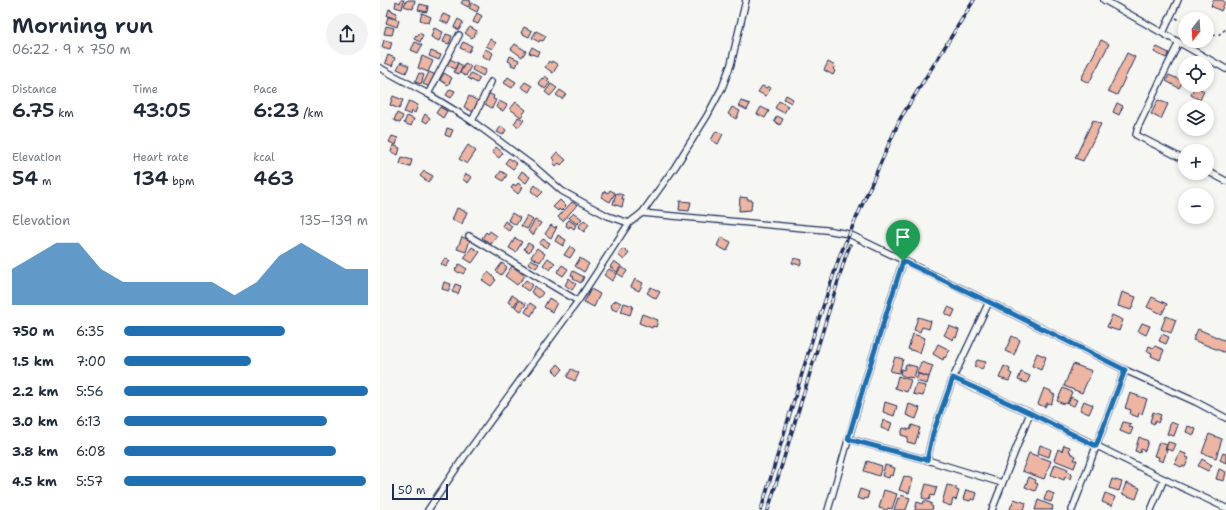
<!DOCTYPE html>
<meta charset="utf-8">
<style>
body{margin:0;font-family:"Shantell Sans",sans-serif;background:#f2f2f3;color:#1f2937;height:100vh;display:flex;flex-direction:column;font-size:15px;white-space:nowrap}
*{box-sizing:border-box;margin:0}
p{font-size:13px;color:#747a83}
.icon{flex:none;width:22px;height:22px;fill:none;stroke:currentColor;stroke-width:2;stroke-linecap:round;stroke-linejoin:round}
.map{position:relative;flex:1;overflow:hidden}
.sheet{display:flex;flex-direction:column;background:#fff;width:380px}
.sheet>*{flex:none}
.needle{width:26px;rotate:197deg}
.fabs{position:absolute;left:798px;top:12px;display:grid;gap:8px}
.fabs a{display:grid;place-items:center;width:36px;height:36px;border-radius:50%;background:#fff;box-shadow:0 2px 6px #0003;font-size:20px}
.scale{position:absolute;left:12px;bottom:10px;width:56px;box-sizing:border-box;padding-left:4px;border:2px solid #1b2f5e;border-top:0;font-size:11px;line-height:14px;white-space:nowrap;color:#1b2f5e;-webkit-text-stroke:3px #f6f6f2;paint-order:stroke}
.pin{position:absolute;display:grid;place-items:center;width:34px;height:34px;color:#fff;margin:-41px -17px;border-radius:50% 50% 50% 0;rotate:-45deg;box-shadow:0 0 4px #0007}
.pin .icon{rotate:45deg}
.round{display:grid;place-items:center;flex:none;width:42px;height:42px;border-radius:21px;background:#f2f2f3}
.headline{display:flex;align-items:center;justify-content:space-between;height:68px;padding:0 12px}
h1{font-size:22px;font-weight:600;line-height:30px}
.stats{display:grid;grid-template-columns:repeat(3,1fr);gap:6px;height:68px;padding:4px 12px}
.stats div{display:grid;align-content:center}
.stats b{font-size:20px;font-weight:600}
.stats small{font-size:11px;font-weight:400}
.stats p{font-size:11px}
.chart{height:112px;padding:8px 12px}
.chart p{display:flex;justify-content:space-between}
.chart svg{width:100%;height:72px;margin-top:4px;fill:#1f6fb2;opacity:.7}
ul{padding:0 12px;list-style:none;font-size:13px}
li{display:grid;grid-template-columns:64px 48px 1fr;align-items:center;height:30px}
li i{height:10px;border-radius:5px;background:#1f6fb2}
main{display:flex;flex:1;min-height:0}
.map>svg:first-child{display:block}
.building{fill:#edb5a2;stroke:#1b2f5e}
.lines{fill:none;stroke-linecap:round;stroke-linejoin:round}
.minor-casing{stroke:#1b2f5e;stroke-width:8}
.path{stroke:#1b2f5e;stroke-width:1.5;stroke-dasharray:3 3;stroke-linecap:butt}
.minor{stroke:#f6f6f2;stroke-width:5.5}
.rail-casing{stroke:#1b2f5e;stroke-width:3.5}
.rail{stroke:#f6f6f2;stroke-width:2;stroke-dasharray:6;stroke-linecap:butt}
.route-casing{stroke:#fff;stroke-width:8}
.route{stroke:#1f6fb2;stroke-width:5}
</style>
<main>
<section class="sheet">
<div class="headline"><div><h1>Morning run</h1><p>06:22 · 9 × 750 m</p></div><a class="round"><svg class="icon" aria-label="share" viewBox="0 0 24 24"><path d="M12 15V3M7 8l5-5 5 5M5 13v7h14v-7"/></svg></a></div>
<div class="stats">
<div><p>Distance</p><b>6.75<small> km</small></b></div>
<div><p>Time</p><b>43:05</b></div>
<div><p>Pace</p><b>6:23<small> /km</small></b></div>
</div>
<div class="stats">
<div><p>Elevation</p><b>54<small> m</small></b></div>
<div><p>Heart rate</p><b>134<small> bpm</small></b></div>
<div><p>kcal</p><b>463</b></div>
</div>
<div class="chart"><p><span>Elevation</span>135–139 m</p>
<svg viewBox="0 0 160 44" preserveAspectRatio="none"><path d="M0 44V22L10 14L20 6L30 6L40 22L50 30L60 30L70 30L80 30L90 30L100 38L110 30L120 14L130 6L140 14L150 22L160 22V44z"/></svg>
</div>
<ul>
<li><b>750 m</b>6:35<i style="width:66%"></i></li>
<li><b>1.5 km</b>7:00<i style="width:52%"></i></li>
<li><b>2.2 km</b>5:56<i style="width:100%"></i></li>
<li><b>3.0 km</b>6:13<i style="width:83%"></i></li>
<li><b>3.8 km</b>6:08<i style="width:87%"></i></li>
<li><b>4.5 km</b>5:57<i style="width:99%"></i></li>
</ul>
</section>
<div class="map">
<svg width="846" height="510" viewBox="0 0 846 510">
<rect width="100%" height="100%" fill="#f6f6f2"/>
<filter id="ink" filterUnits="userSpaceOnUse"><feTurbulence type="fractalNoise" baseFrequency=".025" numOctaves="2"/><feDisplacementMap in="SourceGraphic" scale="8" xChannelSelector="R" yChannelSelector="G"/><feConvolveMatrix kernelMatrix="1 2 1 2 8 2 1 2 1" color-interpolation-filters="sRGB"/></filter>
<g filter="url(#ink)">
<g class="building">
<polygon points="21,0 24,0 22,9 15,7 16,1 20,3"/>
<polygon points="28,0 35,0 33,9 24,6 26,1 27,1"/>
<polygon points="83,0 88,0 91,1 88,7 81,3"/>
<polygon points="833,0 842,0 845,2 841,11 831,6"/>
<polygon points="92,3 99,7 97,12 89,8"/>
<polygon points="40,4 48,6 47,12 38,10"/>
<polygon points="9,9 12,10 12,11 17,13 15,18 7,16"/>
<polygon points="42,13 51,17 49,23 40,20"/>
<polygon points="97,13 102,16 98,24 93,22"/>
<polygon points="63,14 71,17 68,24 60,20"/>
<polygon points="8,17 19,20 17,27 6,23"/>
<polygon points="78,19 83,22 79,30 74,27"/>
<polygon points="6,26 14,28 12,35 4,34"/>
<polygon points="90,27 97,31 92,38 85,33"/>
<polygon points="144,27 152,31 149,37 141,33"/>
<polygon points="54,28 63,32 59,41 51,37"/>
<polygon points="156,31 166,36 163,41 160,40 159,42 152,38"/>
<polygon points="39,33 43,35 40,42 34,39 36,35 38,36"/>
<polygon points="66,34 72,36 69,44 63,42"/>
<polygon points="110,39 116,43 112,49 106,46"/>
<polygon points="4,40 12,42 10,49 2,47"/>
<polygon points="721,40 729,44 709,83 701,79"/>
<polygon points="35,42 42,45 38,53 31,50"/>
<polygon points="83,42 92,46 89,52 80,48"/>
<polygon points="135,44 146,51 142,57 131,49"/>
<polygon points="152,47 159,51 157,56 149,53"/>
<polygon points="777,47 789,53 786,58 774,52"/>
<polygon points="105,49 113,53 110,60 102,56"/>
<polygon points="51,51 61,55 59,60 49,56"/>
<polygon points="747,53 755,57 737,95 728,91"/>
<polygon points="8,55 15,58 12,66 5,63"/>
<polygon points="42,56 53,61 48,72 38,68"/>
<polygon points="130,56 139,60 136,67 131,65 132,63 128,61"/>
<polygon points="70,59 78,63 75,69 67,65"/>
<polygon points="169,61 171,63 172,61 178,65 173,73 165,67"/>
<polygon points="21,62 29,66 26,73 17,69"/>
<polygon points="448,62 455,66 453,69 455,71 453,75 444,70"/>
<polygon points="78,63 83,66 79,74 74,72"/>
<polygon points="85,63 91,66 86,76 80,73"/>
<polygon points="94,65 106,70 103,76 92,70"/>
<polygon points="49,72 56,75 50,87 43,84"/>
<polygon points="39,73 44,75 41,84 35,82"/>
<polygon points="64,73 72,78 68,85 60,80"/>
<polygon points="91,73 100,78 97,83 88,78"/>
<polygon points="789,75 803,81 799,88 786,81"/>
<polygon points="165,76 169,79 167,81 170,83 165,89 158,83 162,78 163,79"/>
<polygon points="128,77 136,82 132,88 124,83"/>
<polygon points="145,82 152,86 149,92 141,87"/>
<polygon points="171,84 177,88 170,96 165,92"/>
<polygon points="382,86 387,88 388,86 391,88 386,96 378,92"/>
<polygon points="815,86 824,91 820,100 811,95"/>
<polygon points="70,89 75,91 71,98 66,95"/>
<polygon points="180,90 186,94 182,99 176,95"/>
<polygon points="108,93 114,96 113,99 116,100 112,108 103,103"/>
<polygon points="406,95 413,99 411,103 404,99"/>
<polygon points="13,96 23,100 19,109 10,105"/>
<polygon points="89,96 98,101 93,112 84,107"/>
<polygon points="778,100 788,104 781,119 771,114"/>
<polygon points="29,101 38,105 35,113 32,111 31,115 24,112"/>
<polygon points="119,101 127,105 123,111 116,107"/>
<polygon points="361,101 370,104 367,110 359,106"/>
<polygon points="399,101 408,106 404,113 395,108"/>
<polygon points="136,102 146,110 141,117 130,109"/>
<polygon points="737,103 743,106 739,115 733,112"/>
<polygon points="60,107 67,111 63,118 56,113"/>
<polygon points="352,107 360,111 356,119 348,114"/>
<polygon points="381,107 389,111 385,118 377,114"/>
<polygon points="17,113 23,116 20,123 14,120"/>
<polygon points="45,114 50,118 47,123 42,120"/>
<polygon points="27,116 34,119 31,126 24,123"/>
<polygon points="397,116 403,119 400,125 394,121"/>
<polygon points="138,117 144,120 139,127 134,124"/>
<polygon points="713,120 721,124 703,161 695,158"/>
<polygon points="121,126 126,130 123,135 117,132"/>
<polygon points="67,128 73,130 70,137 65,135"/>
<polygon points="336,131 343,134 338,144 331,140"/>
<polygon points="12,136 18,138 16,145 9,142"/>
<polygon points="13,145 20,148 18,155 11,152"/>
<polygon points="88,145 96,151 87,164 79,159"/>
<polygon points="116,147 123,153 119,158 112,152"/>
<polygon points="177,152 186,160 181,165 179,163 176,166 173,162 175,160 172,158"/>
<polygon points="22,157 32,160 30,167 20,164"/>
<polygon points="129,158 137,164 133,169 125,163"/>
<polygon points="44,171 53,176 48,182 40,176"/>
<polygon points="121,171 127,175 123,181 117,177"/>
<polygon points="142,171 150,177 146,183 138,177"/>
<polygon points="86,174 92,177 88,183 82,179"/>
<polygon points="138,183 143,187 138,194 131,188 134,184 136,186"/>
<polygon points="155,185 163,192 158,197 151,191"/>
<polygon points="230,190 235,193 230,202 221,197 225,191 228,193"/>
<polygon points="236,193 243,195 242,199 244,199 242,207 233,204"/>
<polygon points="360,197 368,198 368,200 372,200 371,210 359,211"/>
<polygon points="180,200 186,206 181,211 179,209 178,211 173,207"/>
<polygon points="300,201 311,202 309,211 299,210"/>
<polygon points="192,202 197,205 183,221 178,217"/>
<polygon points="77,208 87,212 82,224 72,220"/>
<polygon points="132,213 140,218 136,225 128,220"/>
<polygon points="194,213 202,219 197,224 189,218"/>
<polygon points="147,216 153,220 147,229 141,226"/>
<polygon points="155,220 161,223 153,235 148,231"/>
<polygon points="189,220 196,225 194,229 190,226 189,228 186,226 187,224 186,223"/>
<polygon points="204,220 209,224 204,232 198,227"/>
<polygon points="125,221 132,226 129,231 122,226"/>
<polygon points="171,225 175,228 176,226 177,227 171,238 165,234"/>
<polygon points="110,231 117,236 111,244 102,238 106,232 108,234"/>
<polygon points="178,235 186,240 183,246 175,241"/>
<polygon points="82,237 90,240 86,252 77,249"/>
<polygon points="341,237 351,242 347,251 337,246"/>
<polygon points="135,238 142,242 136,252 129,248"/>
<polygon points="163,239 170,243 167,248 159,244"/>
<polygon points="148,243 153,246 149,252 144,249"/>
<polygon points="190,246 195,250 190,258 184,255"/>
<polygon points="92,247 100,252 92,263 84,258"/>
<polygon points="157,248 165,254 160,262 151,257"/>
<polygon points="243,249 249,253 244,260 238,255"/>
<polygon points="65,258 70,261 66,267 61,264"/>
<polygon points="168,258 175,263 170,270 163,265"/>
<polygon points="200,258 209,264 204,272 195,266"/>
<polygon points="414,258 422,260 420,265 412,263"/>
<polygon points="151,259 159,264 156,268 148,263"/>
<polygon points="234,261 241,266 237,272 230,267"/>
<polygon points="122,263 127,267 121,275 116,271"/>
<polygon points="79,264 87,269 83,274 80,272 79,273 75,270"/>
<polygon points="182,265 188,269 183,276 177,272"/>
<polygon points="132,266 145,276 137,285 125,276"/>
<polygon points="242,267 247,271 243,277 237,273"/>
<polygon points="229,269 237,274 232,281 224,275"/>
<polygon points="193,271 204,277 201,283 193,279 194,277 191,275"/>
<polygon points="108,272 115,278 114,279 116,280 111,286 102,280"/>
<polygon points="189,278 196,284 192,290 185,285"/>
<polygon points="255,279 263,283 259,291 251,287"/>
<polygon points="146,280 153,285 148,291 141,286"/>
<polygon points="64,282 71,284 69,291 62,289"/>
<polygon points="75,284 81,286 78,294 72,292"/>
<polygon points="155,286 163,293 159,298 151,292"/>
<polygon points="271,287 280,292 276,299 267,293"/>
<polygon points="211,289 220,294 214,307 204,302"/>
<polygon points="742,292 756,297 751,310 738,306"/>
<polygon points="132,295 138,299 134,306 128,302"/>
<polygon points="772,297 787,304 782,314 767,307"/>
<polygon points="169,298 177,303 172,312 164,307"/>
<polygon points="139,300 146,304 141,311 135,307"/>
<polygon points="235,300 241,303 237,311 232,309 232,307 231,306 233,301 235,302"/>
<polygon points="150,303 156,307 151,316 145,312"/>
<polygon points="244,303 253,306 250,315 241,312"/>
<polygon points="568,307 575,310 572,317 565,314"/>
<polygon points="262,314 278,320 276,327 273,326 272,328 259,323"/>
<polygon points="732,315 743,320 739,331 727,327"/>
<polygon points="786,316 796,320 791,333 781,329"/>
<polygon points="538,317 551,321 549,329 542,327 540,332 534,330"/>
<polygon points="762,323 770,326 766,335 758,331"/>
<polygon points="569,326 579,330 576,338 574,337 573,340 564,335"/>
<polygon points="818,329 846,341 846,353 813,340"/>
<polygon points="533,334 545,338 540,353 528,349"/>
<polygon points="782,334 789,337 786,344 779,341"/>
<polygon points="632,336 640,340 634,355 625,351"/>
<polygon points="558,344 570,350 565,358 564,357 563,360 553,354"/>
<polygon points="769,346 774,348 775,346 784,350 780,360 771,356 772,353 767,351"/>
<polygon points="657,353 666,357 661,370 652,366"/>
<polygon points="515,357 523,359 519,373 510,371"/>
<polygon points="597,360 606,362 602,369 594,366"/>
<polygon points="541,362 553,366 549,377 537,373"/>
<polygon points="178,364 183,369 178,375 173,370"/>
<polygon points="526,364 537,367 534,378 528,377 527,378 520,374 521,369 524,370"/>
<polygon points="693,364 712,371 702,393 684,386"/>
<polygon points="624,366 630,369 629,372 632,374 629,381 619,378"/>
<polygon points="191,369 199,373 195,381 187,377"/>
<polygon points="641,372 650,376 647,383 638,380"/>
<polygon points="538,374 549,377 547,384 536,381"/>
<polygon points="518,376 531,380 527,392 515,388"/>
<polygon points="536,384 546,386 543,396 533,394"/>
<polygon points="664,388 671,391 671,393 675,395 671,404 667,403 665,407 658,404"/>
<polygon points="683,388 692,392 687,404 685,403 684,404 677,401"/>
<polygon points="750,393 767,399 762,414 759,413 758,417 750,414 751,410 745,408"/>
<polygon points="691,397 697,400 694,406 688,404"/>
<polygon points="704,401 713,405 709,414 700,410"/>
<polygon points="505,402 517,406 514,416 503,412"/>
<polygon points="529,404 540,408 536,419 526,415"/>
<polygon points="773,412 781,415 778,423 775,421 774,424 770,422"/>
<polygon points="503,420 512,423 509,431 501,428"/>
<polygon points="743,422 751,424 749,427 753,428 750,435 740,431"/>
<polygon points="791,422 798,425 794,436 787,434"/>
<polygon points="532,425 540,428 535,444 527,442 528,437 521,435 523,428 530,430"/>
<polygon points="808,426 816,429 814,435 806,432"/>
<polygon points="829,434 842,439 836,458 822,453"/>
<polygon points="759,437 768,441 765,451 761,449 760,453 755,451"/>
<polygon points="779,442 787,445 785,449 787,450 783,462 778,460 779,457 774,456"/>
<polygon points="788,442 796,444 793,451 786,449"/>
<polygon points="660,445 671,449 669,457 658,453"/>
<polygon points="684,445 690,447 689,451 691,452 690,453 696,456 694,460 697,460 694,468 674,460 678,449 682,451"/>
<polygon points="800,452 806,454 806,457 809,458 805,467 802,466 801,467 795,464"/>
<polygon points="649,453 671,461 664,479 642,471"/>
<polygon points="843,453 846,454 846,463 840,460"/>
<polygon points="822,459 832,465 828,471 818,466"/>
<polygon points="487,461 502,466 499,476 484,471"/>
<polygon points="675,464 688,469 687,471 692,473 690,479 685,477 684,480 671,475"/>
<polygon points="505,465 515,468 513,476 510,475 509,478 502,476"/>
<polygon points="839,469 846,472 844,481 836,479"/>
<polygon points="524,476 533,479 529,493 519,490"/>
<polygon points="649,477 656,480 655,483 658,484 655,491 645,487"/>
<polygon points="732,479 742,482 739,491 729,488"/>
<polygon points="746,483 760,488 756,499 742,494"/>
<polygon points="546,484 557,487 554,496 551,495 549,500 542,498"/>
<polygon points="567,485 576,487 576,490 579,491 576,500 573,499 571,506 562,503"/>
<polygon points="480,489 489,492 487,499 485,498 484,500 477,498"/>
<polygon points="504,490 517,494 512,509 508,508 507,510 506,510 499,508"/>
<polygon points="586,490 597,493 595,500 591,499 590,501 583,499"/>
<polygon points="667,491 674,494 671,502 664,500"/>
<polygon points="725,493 735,497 732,506 722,502"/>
<polygon points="521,495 530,498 526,510 514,510 518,498 520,499"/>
<polygon points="634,499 646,503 644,510 633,510 630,509"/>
<polygon points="658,500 673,506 672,510 673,510 655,510"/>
<polygon points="544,501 551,503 551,506 553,507 552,510 535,510 537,502 543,504"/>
</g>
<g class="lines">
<defs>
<g id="minor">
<polyline points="724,0 846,69"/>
<polyline points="783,33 798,0"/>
<polyline points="799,42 758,127 756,135 805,160"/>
<polyline points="0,68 48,94 92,121 157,169 182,191 211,207 228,216 249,223"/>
<polyline points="48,94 79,35"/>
<polyline points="92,121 111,82"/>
<polyline points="827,171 846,181"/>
<polyline points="262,213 293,216 446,230 469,234 609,302 745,370 816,402 846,418"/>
<polyline points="89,236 198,301"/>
<polyline points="573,378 650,413 784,479 846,508"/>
<polyline points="469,439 547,460 622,483"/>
<polyline points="547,460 553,433 573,378 609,302"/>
<polyline points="48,510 84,457 198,301 249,223 262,213 295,167 327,116 342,88 351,64 366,0"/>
<polyline points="448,510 487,375 523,261"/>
<polyline points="612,510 650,413"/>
<polyline points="692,510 745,370"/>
<polyline points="771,510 784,479"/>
</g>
</defs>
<use href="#minor" class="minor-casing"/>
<g class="path">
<polyline points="796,18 805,23"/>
<polyline points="827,33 837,36 846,29"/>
</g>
<use href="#minor" class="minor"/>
<defs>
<g id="rail">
<polyline points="381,510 433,337 460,255 520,119 594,0"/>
<polyline points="388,510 466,255 470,245"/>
</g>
</defs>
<use href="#rail" class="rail-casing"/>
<use href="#rail" class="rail"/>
</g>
</g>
<g class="lines" filter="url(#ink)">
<defs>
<polygon id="route" points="523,261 609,302 745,370 716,446 650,413 573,378 553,433 547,460 468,439 487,375"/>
</defs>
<use href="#route" class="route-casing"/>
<use href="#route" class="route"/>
</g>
</svg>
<div class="fabs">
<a><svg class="needle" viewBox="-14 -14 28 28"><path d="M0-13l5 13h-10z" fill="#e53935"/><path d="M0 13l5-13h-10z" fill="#747a83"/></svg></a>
<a><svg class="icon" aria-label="locate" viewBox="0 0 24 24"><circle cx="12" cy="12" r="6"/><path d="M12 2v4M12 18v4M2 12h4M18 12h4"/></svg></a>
<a><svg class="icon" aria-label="layers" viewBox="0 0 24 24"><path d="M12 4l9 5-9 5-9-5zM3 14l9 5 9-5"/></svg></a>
<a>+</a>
<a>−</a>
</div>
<div class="scale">50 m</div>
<div class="pin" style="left:523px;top:261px;background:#1e9e55"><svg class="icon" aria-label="arrive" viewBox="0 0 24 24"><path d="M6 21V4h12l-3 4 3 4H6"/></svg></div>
</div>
</main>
